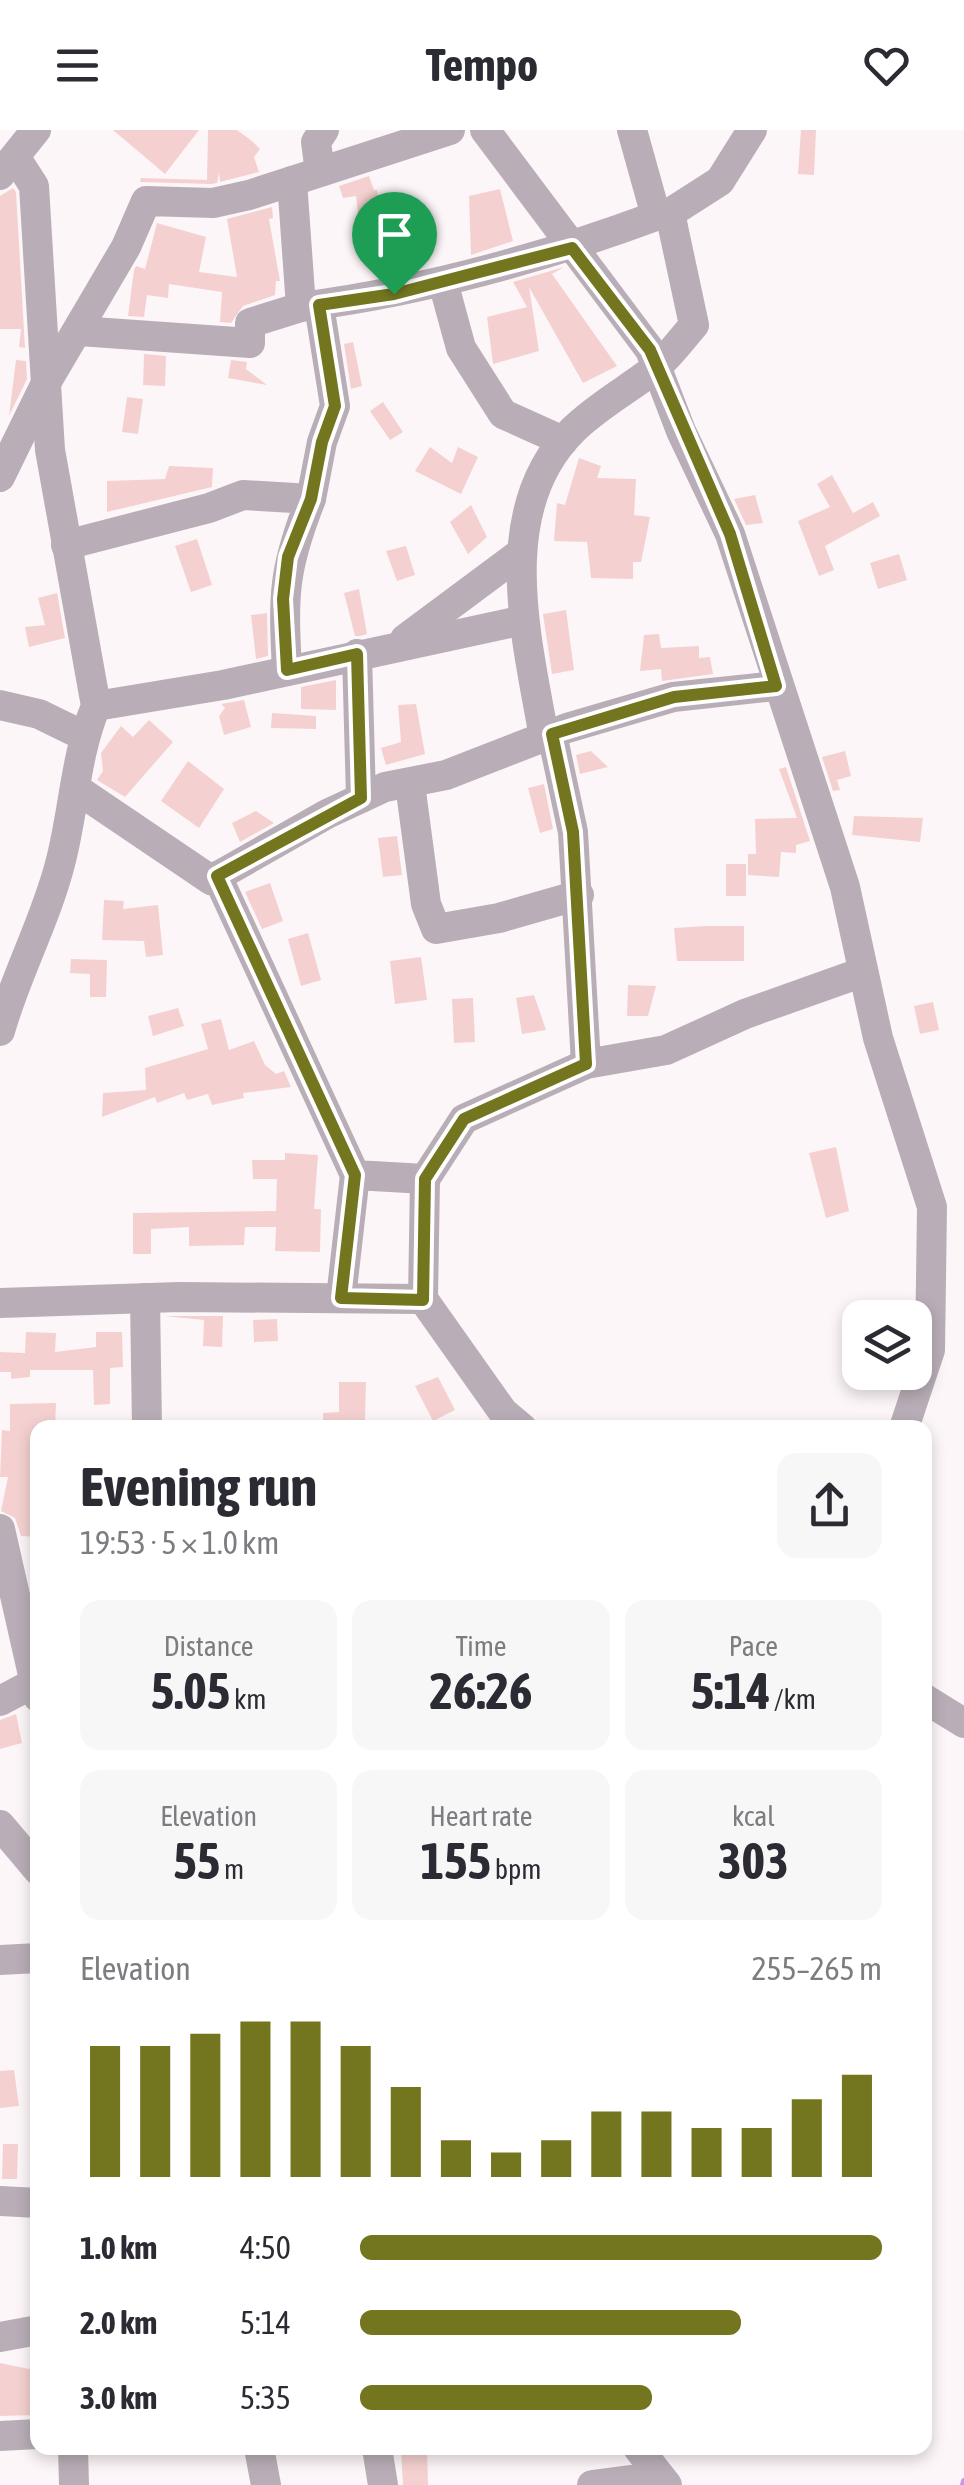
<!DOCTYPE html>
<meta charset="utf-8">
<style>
body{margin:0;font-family:"Asap Condensed",sans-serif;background:#f7f7f7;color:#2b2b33;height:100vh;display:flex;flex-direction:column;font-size:38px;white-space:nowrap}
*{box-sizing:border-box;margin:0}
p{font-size:32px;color:#7c7c81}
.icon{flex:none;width:55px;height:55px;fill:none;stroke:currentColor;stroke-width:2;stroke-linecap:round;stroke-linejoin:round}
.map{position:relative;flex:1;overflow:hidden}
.drawer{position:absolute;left:30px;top:1290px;width:902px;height:1035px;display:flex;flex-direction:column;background:#fff;border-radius:20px;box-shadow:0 5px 15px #0003}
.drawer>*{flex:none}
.tools{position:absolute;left:842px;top:1170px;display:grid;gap:20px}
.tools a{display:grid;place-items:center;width:90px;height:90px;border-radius:20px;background:#fff;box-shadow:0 5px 15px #0003;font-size:50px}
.pin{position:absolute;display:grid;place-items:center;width:85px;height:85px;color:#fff;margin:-102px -42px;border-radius:50% 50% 50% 0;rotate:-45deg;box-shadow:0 0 10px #0007}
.pin .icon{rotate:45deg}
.round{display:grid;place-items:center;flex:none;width:105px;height:105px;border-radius:20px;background:#f7f7f7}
.overview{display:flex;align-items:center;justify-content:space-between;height:170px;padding:0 50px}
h1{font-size:55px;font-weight:700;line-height:75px}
.figures{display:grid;grid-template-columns:repeat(3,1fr);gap:15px;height:170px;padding:10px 50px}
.figures div{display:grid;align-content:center;border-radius:20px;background:#f7f7f7;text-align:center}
.figures b{font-size:50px;font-weight:700}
.figures small{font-size:28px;font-weight:400}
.figures p{font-size:28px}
.chart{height:280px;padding:20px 50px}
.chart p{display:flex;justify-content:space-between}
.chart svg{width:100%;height:180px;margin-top:10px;stroke:#73761e;stroke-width:6}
ul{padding:0 50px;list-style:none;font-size:32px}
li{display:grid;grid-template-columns:160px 120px 1fr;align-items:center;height:75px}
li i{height:25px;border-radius:12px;background:#73761e}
header{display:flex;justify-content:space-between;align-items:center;height:130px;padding:0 50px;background:#fff;font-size:45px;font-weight:700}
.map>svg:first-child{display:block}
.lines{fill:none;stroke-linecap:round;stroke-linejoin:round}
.stream{stroke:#c89be7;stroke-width:6}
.building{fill:#f4d1d0}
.minor{stroke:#b9aeb7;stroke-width:30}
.route-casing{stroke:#fff;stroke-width:20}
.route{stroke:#73761e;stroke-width:12}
</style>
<header><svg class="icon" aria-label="menu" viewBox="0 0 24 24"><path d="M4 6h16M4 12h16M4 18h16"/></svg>Tempo<svg class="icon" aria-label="heart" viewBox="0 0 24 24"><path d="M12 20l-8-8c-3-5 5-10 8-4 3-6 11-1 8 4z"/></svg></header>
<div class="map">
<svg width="964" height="2355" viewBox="0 0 964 2355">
<rect width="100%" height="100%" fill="#fdf6f8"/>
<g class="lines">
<polyline class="stream" points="963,2355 964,2351"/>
</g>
<g class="building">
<polygon points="113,0 199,0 165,44"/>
<polygon points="208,0 237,0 252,11 260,19 254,27 259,42 220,52 219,43 217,53 211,54 140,52 141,48 207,50"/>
<polygon points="801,0 816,0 814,45 798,44"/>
<polygon points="369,46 374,60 377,60 381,88 359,91 356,66 343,68 339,56"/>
<polygon points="13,58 16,62 25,218 19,217 21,199 0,199 0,66"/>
<polygon points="500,59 513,111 471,125 469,66"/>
<polygon points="272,77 273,88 269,89 280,151 276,151 275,165 243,176 231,193 220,192 222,162 169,154 168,168 147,165 144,187 128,186 134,140 136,136 145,139 157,93 206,107 199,142 237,147 227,89"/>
<polygon points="564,137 552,144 617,236 583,253 529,157 539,221 493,234 487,187 527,177 513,152"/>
<polygon points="353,212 362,256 351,259 344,214"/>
<polygon points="144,224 166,226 165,256 143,255"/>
<polygon points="16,230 26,231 27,249 9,286"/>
<polygon points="231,230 247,232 246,239 267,255 228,248"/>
<polygon points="127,267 143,269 138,304 122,302"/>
<polygon points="383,272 403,302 390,310 370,281"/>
<polygon points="430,317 452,333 458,317 478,327 461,364 415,341"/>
<polygon points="579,328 601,336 597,348 636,349 634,385 650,387 641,432 633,432 633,449 591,448 587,412 554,411 557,373 565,375"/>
<polygon points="169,336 213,338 212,357 107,382 107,351 165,349"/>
<polygon points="832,345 853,383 873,372 880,386 825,416 834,440 819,446 798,391 830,377 817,354"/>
<polygon points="755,365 763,393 746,395 734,369"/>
<polygon points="471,375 487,407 468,424 450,392"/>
<polygon points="197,409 212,455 191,462 175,416"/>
<polygon points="406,416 415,445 397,451 386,421"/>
<polygon points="899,424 907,450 878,459 870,433"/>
<polygon points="359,459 367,504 360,506 355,506 344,463"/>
<polygon points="57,463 65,508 29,517 25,497 45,495 38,468"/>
<polygon points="566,480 574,540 552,544 543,484"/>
<polygon points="267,483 268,526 256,529 251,485"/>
<polygon points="659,504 661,518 699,516 699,528 710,527 713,544 662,551 661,539 640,541 644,505"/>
<polygon points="336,550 336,580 301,579 301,557"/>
<polygon points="244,570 251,597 224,605 219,586 225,578 221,574"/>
<polygon points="416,574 425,624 386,635 381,618 401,612 398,575"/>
<polygon points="272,583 316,586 316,599 271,598"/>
<polygon points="149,590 173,612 125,667 97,650 103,641 101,623 121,596 133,607"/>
<polygon points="591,621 608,637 580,644 576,625"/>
<polygon points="845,621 851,646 837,650 840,660 833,661 822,627"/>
<polygon points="188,631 224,659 199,698 161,671"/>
<polygon points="786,637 810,711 796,715 796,723 781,722 779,747 748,745 748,724 756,724 755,689 797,688 779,639"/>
<polygon points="544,654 553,699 540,703 528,658"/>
<polygon points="256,681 274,693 240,712 232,693"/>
<polygon points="854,686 923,688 920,712 852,705"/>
<polygon points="397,706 402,745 383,747 378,708"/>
<rect x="726" y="734" width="20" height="32"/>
<polygon points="270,753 283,791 262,799 245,762"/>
<polygon points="104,770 124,771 123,779 158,775 163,825 146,827 144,811 102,810"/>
<polygon points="706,796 744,796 744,831 677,831 674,798"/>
<polygon points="308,803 321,850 301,856 288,809"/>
<polygon points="421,827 427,870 395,874 390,831"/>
<polygon points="71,829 107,830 106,867 90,867 90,844 70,843"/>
<polygon points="628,855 656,856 648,886 627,886"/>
<polygon points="534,865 546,900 522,904 516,868"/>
<polygon points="473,868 475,912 454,913 452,869"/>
<polygon points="933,872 939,900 920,904 914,876"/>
<polygon points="178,878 184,896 153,906 148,886"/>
<polygon points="221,889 229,920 254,911 265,935 276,944 284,941 291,957 243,963 244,968 212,975 208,964 187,970 184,963 157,973 155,967 102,987 103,963 146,960 145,938 208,919 201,894"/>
<polygon points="836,1017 849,1081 826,1088 809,1023"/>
<polygon points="285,1023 318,1025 314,1079 321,1079 320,1122 275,1121 276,1097 245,1097 244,1115 189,1116 189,1097 151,1099 151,1124 133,1124 133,1083 276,1081 277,1049 253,1049 252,1030 285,1030"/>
<polygon points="164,1186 223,1186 222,1217 203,1216 204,1190"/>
<polygon points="277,1189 278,1211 254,1212 253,1190"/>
<polygon points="26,1202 56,1203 55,1222 96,1217 96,1202 122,1202 123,1237 110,1238 110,1274 94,1275 93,1240 30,1240 30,1247 11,1249 11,1242 0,1242 0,1222 25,1223"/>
<polygon points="438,1247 455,1280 433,1291 415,1256"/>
<polygon points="339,1252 366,1252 365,1291 323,1298 323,1283 339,1282"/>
<polygon points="56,1273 55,1298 38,1298 38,1357 30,1357 37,1407 21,1406 15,1388 1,1381 8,1347 0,1347 2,1300 10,1301 10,1274"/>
<polygon points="16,1584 22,1613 0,1619 0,1590"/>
<polygon points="14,1940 19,1976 0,1978 0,1941"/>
<polygon points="3,2014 18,2014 17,2049 2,2049"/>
<polygon points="0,2233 34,2240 30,2256 38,2256 38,2285 0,2286"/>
<polygon points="401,2318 427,2318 428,2355 403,2355"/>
</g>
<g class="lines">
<g class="minor">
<polyline points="485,0 650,220 681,301 730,404 845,757 878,908 932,1077 930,1220 904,1298"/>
<polyline points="320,42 316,12 324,0"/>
<polyline points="0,45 36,0"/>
<path d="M292,51L301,177C423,161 540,129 656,86L632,0"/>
<polyline points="670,83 720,51 752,0"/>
<polyline points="443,152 461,218 503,284 563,311"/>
<polyline points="79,201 250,213 250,193 301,177"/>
<polyline points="0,347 46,253 126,117 146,71 213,73 249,65 450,0"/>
<polyline points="311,369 322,312 335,276 319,175"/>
<path d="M66,415L209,378L243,365L311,369C283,440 283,465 287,540"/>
<polyline points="405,509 522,422"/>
<polyline points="357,524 361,668"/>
<polyline points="0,575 39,584 84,606"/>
<polyline points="96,576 223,555 524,490"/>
<polyline points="552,604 573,702 586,934"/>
<path d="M544,607C527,509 492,380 573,300C596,277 627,260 653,240C668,228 681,210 694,195L670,83L656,86"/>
<polyline points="410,654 426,774 436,799 499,788 579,765"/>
<polyline points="75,658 211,750 327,684 385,657 446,645 567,598 673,567 776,556"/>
<polyline points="217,746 355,1045 425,1049 464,989 586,934 666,920 745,884 863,842"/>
<path d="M0,901C16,844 45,792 60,734C74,681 75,626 96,576L50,320L34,56L16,28"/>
<polyline points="145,1168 147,1298"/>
<polyline points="341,1168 355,1045"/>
<polyline points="423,1169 425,1049"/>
<polyline points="0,1173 179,1167 423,1169 503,1282 522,1298"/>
<polyline points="0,1399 38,1567"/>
<polyline points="925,1569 964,1593"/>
<polyline points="0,1571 34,1553"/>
<polyline points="0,1695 38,1740"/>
<polyline points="0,1830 38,1828"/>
<polyline points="0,2071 38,2073"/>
<polyline points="0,2207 38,2200"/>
<polyline points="0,2306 38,2304"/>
<polyline points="73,2318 74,2355"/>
<polyline points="259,2318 266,2355"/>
<polyline points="377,2318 383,2355"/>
<polyline points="638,2318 667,2355"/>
<polyline points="592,2355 630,2350 666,2354"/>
</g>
</g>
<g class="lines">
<defs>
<polygon id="route" points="572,118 650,220 730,404 776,556 674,567 552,604 573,702 586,934 464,989 425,1049 423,1170 341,1168 355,1045 217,746 361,668 357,524 287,540 283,469 288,427 311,369 322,312 335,276 319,175 394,164"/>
</defs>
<use href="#route" class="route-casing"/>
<use href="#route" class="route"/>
</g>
</svg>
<div class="tools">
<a><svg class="icon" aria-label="layers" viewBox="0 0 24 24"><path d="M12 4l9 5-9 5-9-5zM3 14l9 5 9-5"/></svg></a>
</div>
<div class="pin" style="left:394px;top:164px;background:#1e9e55"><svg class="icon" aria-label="arrive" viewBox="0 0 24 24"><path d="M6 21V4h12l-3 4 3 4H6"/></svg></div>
<section class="drawer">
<div class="overview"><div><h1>Evening run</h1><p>19:53 · 5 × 1.0 km</p></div><a class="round"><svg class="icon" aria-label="share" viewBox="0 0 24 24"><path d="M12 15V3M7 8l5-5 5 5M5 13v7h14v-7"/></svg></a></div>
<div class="figures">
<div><p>Distance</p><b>5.05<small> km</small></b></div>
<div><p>Time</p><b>26:26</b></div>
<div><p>Pace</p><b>5:14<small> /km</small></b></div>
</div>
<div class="figures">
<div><p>Elevation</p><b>55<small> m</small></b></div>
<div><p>Heart rate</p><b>155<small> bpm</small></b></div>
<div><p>kcal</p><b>303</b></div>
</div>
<div class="chart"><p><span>Elevation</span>255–265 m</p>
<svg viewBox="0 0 160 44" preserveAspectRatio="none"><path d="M5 44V12M15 44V12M25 44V9M35 44V6M45 44V6M55 44V12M65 44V22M75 44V35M85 44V38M95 44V35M105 44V28M115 44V28M125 44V32M135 44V32M145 44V25M155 44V19"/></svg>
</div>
<ul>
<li><b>1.0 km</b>4:50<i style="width:100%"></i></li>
<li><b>2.0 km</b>5:14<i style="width:73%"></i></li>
<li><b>3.0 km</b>5:35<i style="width:56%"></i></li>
</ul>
</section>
</div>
